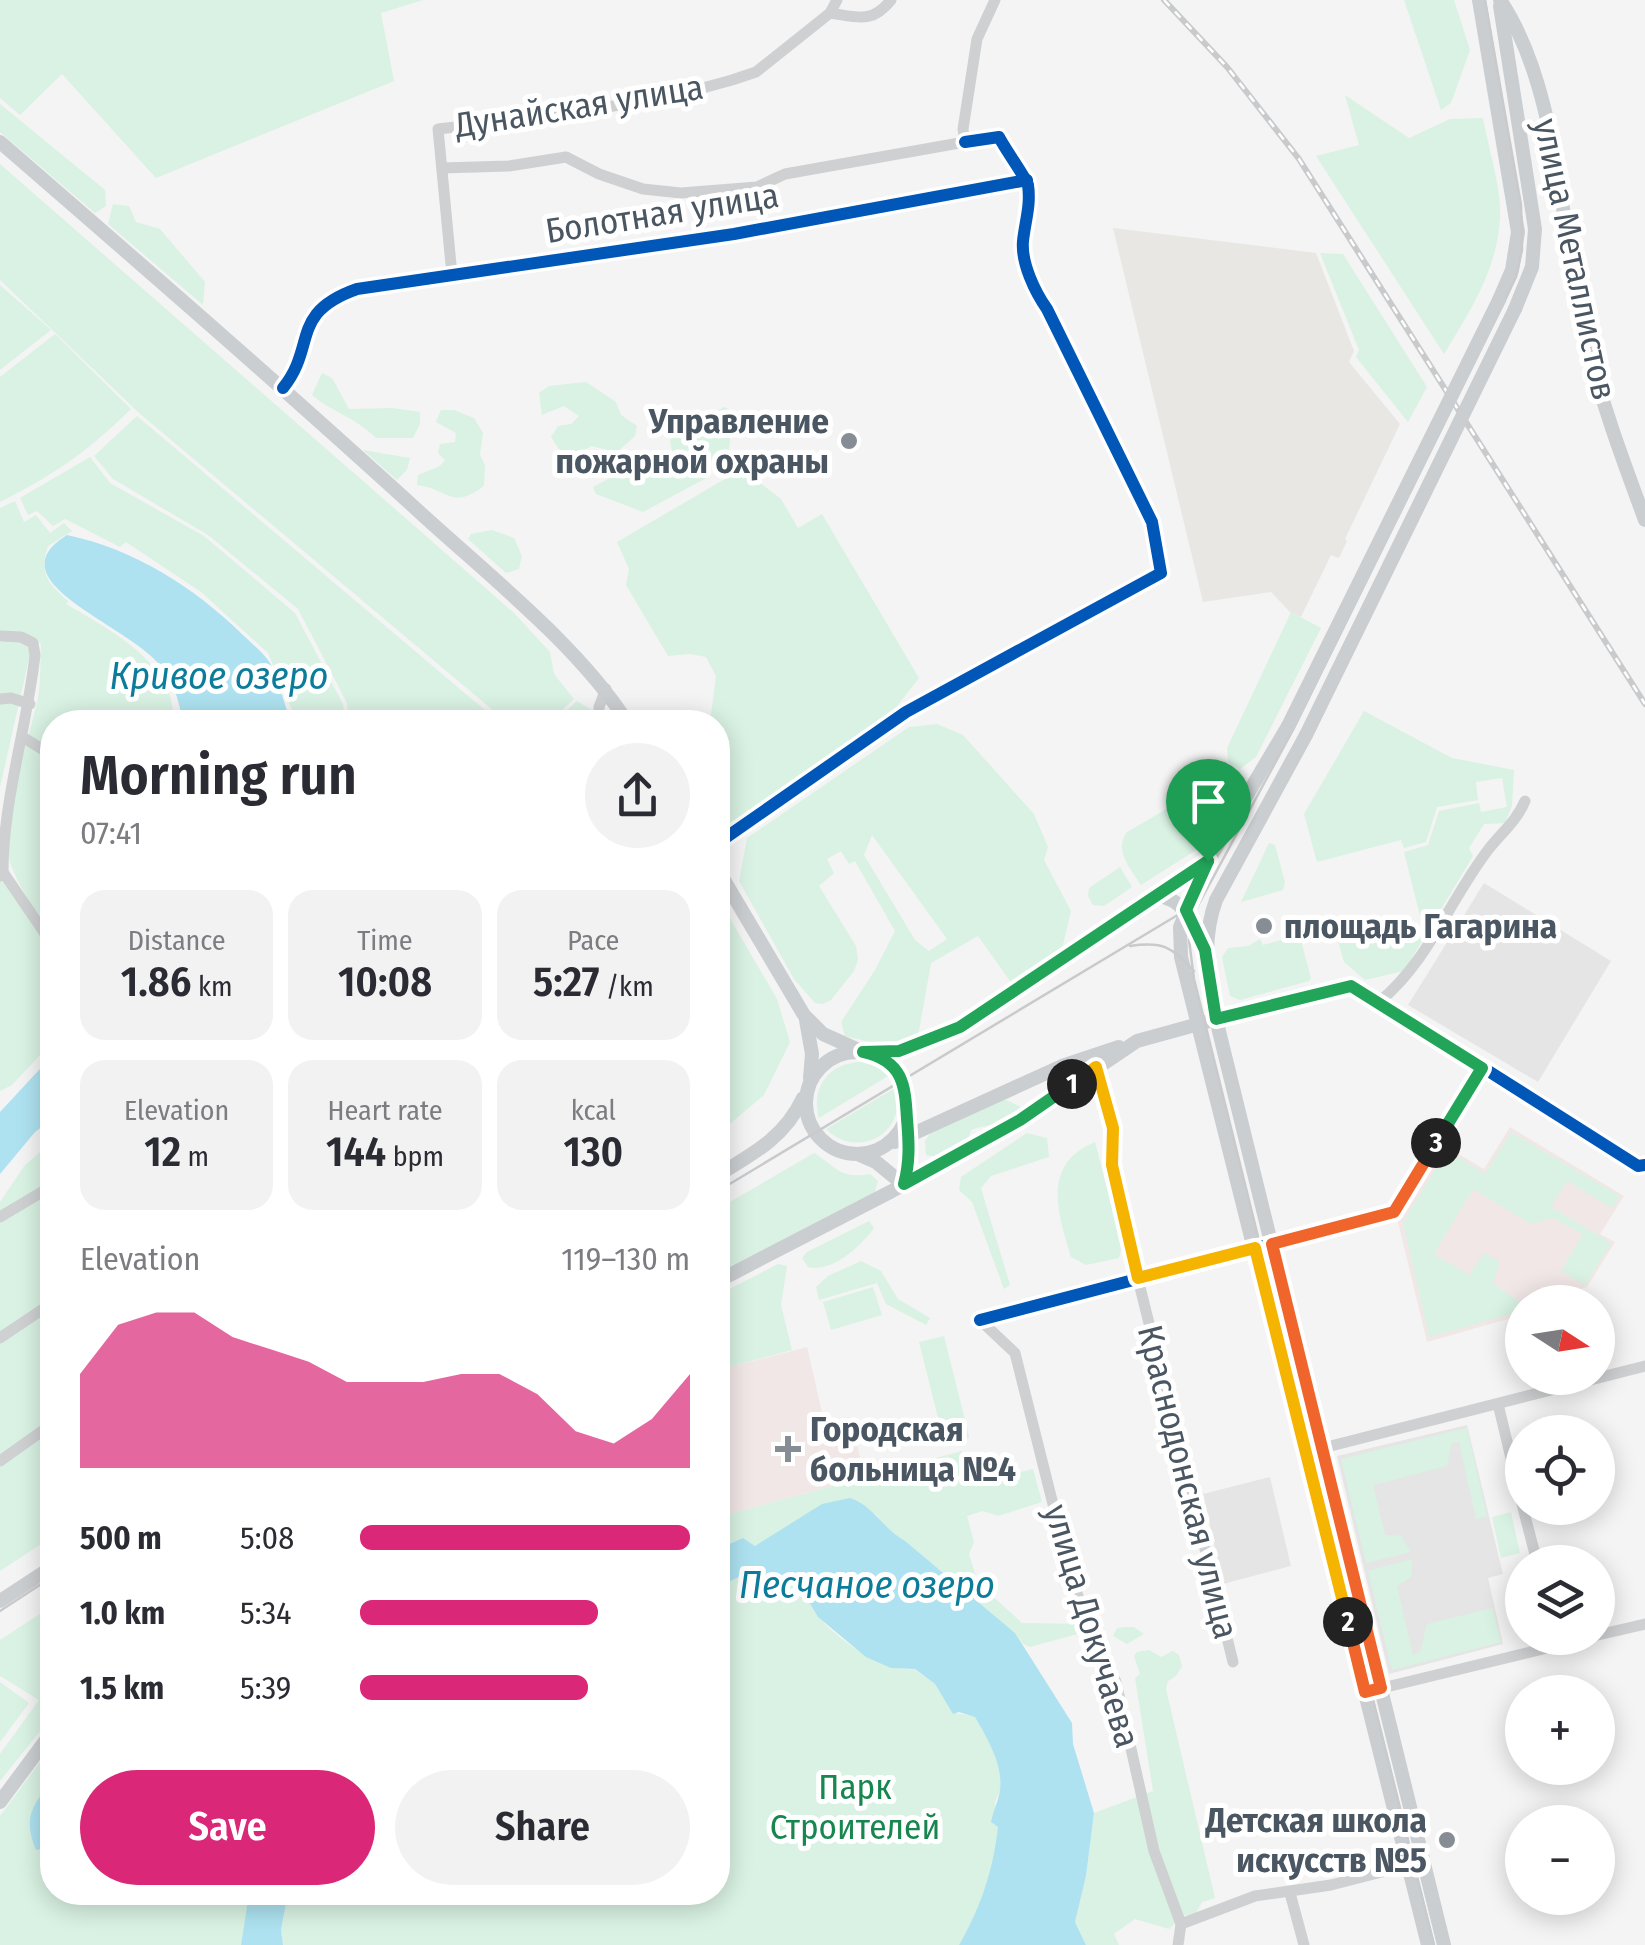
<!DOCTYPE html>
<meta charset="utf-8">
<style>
body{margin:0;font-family:"Fira Sans Condensed",sans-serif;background:#f2f2f3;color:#2b2b33;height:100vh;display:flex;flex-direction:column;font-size:38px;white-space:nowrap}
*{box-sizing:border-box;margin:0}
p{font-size:32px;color:#7c7c81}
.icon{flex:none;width:55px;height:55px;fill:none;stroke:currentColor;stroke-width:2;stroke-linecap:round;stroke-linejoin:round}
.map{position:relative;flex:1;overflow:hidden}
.details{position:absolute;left:40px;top:710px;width:690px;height:1195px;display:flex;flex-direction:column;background:#fff;border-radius:40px;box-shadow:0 5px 25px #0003}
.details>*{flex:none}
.needle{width:65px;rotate:102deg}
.fabs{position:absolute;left:1505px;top:1285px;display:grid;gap:20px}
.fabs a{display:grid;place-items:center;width:110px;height:110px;border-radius:50%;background:#fff;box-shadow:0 5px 25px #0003;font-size:50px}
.pin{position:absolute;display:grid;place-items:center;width:85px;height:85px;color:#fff;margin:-102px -42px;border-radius:50% 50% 50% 0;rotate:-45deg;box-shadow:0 0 10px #0007}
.pin .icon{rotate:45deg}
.km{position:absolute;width:50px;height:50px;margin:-25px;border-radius:50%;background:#222;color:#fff;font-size:28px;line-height:50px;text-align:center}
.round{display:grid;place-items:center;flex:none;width:105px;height:105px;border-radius:52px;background:#f2f2f3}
.head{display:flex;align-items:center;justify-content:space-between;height:170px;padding:0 40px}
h1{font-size:55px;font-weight:600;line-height:75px}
.metrics{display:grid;grid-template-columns:repeat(3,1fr);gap:15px;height:170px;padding:10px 40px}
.metrics div{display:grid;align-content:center;border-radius:25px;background:#f2f2f3;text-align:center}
.metrics b{font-size:42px;font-weight:600}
.metrics small{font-size:28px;font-weight:400}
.metrics p{font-size:28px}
.chart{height:280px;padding:20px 40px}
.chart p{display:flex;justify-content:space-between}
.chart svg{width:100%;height:180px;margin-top:10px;fill:#db2777;opacity:.7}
.action{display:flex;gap:20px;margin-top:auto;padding:20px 40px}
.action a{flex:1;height:115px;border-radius:60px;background:#db2777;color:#fff;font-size:40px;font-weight:600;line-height:115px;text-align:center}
.action a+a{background:#f2f2f3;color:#2b2b33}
ul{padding:0 40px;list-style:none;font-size:32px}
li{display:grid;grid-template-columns:160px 120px 1fr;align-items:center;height:75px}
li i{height:25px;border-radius:12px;background:#db2777}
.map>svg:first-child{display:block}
.commercial{fill:#e8e7e3}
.education{fill:#e6e5e6}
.medical{fill:#f1e7e6}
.green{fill:#d9f2e3;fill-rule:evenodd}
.water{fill:#aee2f0}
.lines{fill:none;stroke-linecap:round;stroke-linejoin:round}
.minor{stroke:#ced0d2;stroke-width:11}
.major{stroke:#caced1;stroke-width:14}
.tram{stroke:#c9cacc;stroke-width:2.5}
.rail-casing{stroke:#c9cacc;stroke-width:6}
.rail{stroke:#fff;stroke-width:2.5;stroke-dasharray:8;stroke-linecap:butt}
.major-bridge{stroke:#caced1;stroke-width:14}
.cycleway-casing{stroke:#fff;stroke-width:19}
.cycleway{stroke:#0057b8;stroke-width:12}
.split-1-casing{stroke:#fff;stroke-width:20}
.split-2-casing{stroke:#fff;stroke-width:20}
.split-3-casing{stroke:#fff;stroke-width:20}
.split-4-casing{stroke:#fff;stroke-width:20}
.split-1{stroke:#22a559;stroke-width:12}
.split-2{stroke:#f5b400;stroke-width:12}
.split-3{stroke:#f0652b;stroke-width:12}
.split-4{stroke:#22a559;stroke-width:12}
.poi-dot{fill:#868d94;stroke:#fff;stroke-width:4}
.labels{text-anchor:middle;stroke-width:10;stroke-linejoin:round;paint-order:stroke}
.street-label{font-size:35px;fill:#4a5661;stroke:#fff}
.poi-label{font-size:35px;font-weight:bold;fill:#4a5661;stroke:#fff;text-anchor:end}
.park-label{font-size:35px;fill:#17864f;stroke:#fff}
.water-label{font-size:38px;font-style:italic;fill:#0c7c9b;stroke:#fff}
</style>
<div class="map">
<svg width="1645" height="1945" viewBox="0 0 1645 1945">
<rect width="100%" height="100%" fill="#f4f4f4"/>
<polygon class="commercial" points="1113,228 1316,253 1354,351 1349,362 1400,424 1345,539 1347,541 1339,558 1331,555 1301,617 1290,612 1271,592 1203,602"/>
<g class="education">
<polygon points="1484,883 1611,961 1538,1082 1408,1005"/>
<polygon points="1467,1425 1503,1574 1488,1578 1503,1644 1389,1674 1337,1456"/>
<polygon points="1270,1477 1291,1566 1223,1584 1203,1494"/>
</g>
<g class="medical">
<polygon points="1510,1127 1624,1196 1600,1234 1615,1242 1587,1287 1557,1295 1552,1302 1522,1302 1522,1315 1427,1342 1398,1222 1445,1146 1484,1169"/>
<polygon points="807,1347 824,1421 850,1417 865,1477 718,1517 718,1370"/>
</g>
<g class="green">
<polygon points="0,0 423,0 381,13 394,81 156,178 62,74 20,115 0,98"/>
<polygon points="1404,0 1454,0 1470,50 1451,103 1441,110"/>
<path d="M1345,95L1409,138L1450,119L1483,118C1488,147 1502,190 1500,218C1497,271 1470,311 1444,354L1316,156L1359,145Z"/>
<polygon points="0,104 105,190 106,206 95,213 0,132"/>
<polygon points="0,164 513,612 550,652 554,674 574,699 549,722 507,722 139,413 0,280"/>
<polygon points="113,204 129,206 136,222 160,229 205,282 203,305 108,224"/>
<polygon points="1320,253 1343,254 1427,387 1408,422 1356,357 1359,350"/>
<polygon points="0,285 51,330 0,370"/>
<path d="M55,334L131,409C87,452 55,474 0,502V377Z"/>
<path d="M322,373L332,378L349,409L393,408L420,412V424L413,438H376C358,419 332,412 312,395Z"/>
<polygon points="586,382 616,402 621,415 637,426 635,436 617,452 591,446 574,457 559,449 551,437 558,426 571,424 579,416 564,406 542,415 539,393 549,386"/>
<polygon points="724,407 733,411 735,416 728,426 730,441 728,457 711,469 710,476 643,512 596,494 593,487 627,469 659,474 679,473 685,465 672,452 670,440"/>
<path d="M454,410L474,418L483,433L480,454L485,466L484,486C451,510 451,490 417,485L418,475L440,466L445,460L438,453L440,444L455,442L456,433L436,422L441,410Z"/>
<polygon points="137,416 499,722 349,722 347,703 298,609 208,535 113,479 94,456"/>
<polygon points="363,450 410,458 407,470 397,480"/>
<polygon points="90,457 110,483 204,536 295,613 343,704 345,722 297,722 268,653 201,592 126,542 120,547 65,519 53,526 37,511 28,515 20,498"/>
<polygon points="742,469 781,499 798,528 822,514 919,678 894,710 718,834 718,722 710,722 716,676 706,657 690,654 668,656 626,585 629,569 617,542"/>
<path d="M15,501L24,522L36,515L50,533L64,523L72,531L48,546C39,573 47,583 68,601L66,604C109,629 178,665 173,722H52V936C37,913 20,889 10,863C0,816 28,745 38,698C41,681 40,662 41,644L27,634L0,633V508Z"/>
<polygon points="492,530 514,538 522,556 519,569 506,573 468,539 471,534"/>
<polygon points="1291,612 1321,628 1256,757 1240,769 1228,762 1227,748"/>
<polygon points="23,641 31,650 0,787 0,642"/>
<polygon points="577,701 611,722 555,722"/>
<polygon points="1364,711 1452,758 1514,770 1512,806 1505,823 1484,824 1469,848 1473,856 1404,971 1365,980 1344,962 1338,941 1369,933 1372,942 1423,928 1404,852 1428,845 1439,811 1479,803 1481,812 1507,807 1502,778 1476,782 1478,800 1437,807 1426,842 1404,848 1401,840 1317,862 1304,814"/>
<path d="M937,724L963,735L1034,814L1048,847L1044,860L1071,911L1061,953L1017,985L1010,981L978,936L931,963L919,1031L911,1043L886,1046L845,1036L841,1022L875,970L895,931L855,861L849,864L841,851L827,859L834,873L819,886L856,946L858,960L854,971L831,1000L823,1004L815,1003L794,979L739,881L747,838L909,727ZM872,835L947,939L929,951L915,940L864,855Z"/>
<path d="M1182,800C1209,799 1221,824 1204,845L1141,885C1131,869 1113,850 1127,832Z"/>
<polygon points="1269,843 1275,845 1285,882 1283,890 1241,902"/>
<polygon points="1120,867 1132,887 1104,906 1093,905 1088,896 1089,888"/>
<polygon points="0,880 7,883 52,950 52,1042 12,1085 0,1091"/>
<polygon points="718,898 777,999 790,1042 764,1095 718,1134"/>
<polygon points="1295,930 1300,937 1311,978 1309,981 1240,1000 1230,996 1222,957 1228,948 1248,946 1260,939 1263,945 1288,938 1287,932"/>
<path d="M862,1062L877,1067L888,1076L819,1118C810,1087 830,1062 862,1062Z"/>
<path d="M895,1088C909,1132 858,1161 826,1129Z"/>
<path d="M1000,1097L1023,1108C1014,1127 989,1123 971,1130L968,1141C956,1149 941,1160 926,1155L925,1141L931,1132Z"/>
<polygon points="1511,1132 1620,1196 1612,1208 1567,1181 1551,1207 1611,1243 1585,1285 1561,1271 1583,1234 1553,1218 1531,1224 1473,1189 1434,1254 1469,1275 1484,1253 1500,1262 1493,1284 1522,1303 1522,1311 1429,1337 1403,1222 1447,1150 1485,1174"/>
<polygon points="1027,1133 1047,1138 1049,1157 991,1176 981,1188 1010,1285 1004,1289 972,1202 959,1190 961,1177"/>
<polygon points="52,1142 52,1537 0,1571 0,1202 25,1165"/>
<path d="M1095,1142L1122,1246L1119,1258L1086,1265L1071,1257C1058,1213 1041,1164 1095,1142Z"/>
<path d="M814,1153C838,1168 839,1179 870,1174L878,1181L875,1192L718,1273V1209Z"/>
<path d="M869,1221L874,1228C861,1246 832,1273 808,1267L802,1258L807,1252Z"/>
<polygon points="861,1261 881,1271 898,1299 930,1318 926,1325 886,1304 877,1283 819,1300 816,1287 828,1276"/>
<polygon points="778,1264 787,1266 781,1305 792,1350 718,1370 718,1295"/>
<polygon points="873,1287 882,1315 831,1330 823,1302"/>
<polygon points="944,1336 969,1436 963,1446 956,1418 939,1422 919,1342"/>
<polygon points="1467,1428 1487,1516 1476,1519 1459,1442 1452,1443 1447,1466 1373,1485 1385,1535 1401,1536 1411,1552 1366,1563 1341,1459"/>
<polygon points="962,1451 983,1481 1033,1469 1042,1502 998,1516 983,1511 967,1516 974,1542 969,1554 978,1583 1022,1623 1084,1624 1085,1632 1030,1647 1023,1644 1015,1633 973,1601 947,1575 887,1531 876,1514 755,1546 743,1538 718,1549 718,1517"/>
<polygon points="1511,1512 1520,1553 1501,1558 1492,1517"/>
<polygon points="1412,1559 1411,1577 1397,1586 1413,1655 1420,1652 1427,1624 1493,1608 1501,1642 1392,1670 1368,1571"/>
<path d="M739,1577C756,1582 778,1577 794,1586C807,1594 809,1606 819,1617C838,1640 884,1673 914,1669L935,1684L953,1713L975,1716C987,1738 1003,1764 1000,1790C999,1795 995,1799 995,1804C994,1812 998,1820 998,1828C998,1870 979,1909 959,1945H283L281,1930L288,1893L718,1892V1582L724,1584Z"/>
<polygon points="52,1606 52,1716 0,1781 0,1754 39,1700 0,1676 0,1640"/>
<polygon points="1127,1627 1134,1627 1144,1634 1127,1644 1113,1636 1117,1628"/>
<polygon points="1149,1650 1161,1657 1173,1651 1179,1655 1182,1666 1176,1676 1168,1681 1166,1689 1215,1898 1202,1902 1196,1913 1183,1916 1169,1929 1135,1919 1114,1934 1119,1945 1086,1945 1075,1922 1086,1876 1094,1813 1153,1791 1135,1678 1140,1674 1134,1656 1137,1652"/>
<polygon points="0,1682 29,1703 0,1742"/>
<polygon points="52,1746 52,1781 32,1810 43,1850 52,1847 52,1892 249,1893 241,1945 0,1945 0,1816"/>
</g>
<g class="water">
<path d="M67,535C134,549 194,587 243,635C251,643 264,653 270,663C279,680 284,704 291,722H183C179,702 174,681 160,665C134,634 58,604 46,572C40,554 55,543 67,535Z"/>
<polygon points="52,1056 52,1119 35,1132 0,1174 0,1112"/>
<path d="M850,1498C874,1506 883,1529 905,1541L1015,1633L1072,1723L1073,1744L1094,1813L1086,1876L1075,1922L1086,1945H959C981,1907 993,1871 998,1827L991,1822C993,1811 999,1800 1000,1789C1003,1764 987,1738 975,1717L959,1712L953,1714L935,1684L915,1669L891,1668L866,1657L818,1617L804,1594L790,1583L739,1577L724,1584L718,1582V1549L743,1538L755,1546L822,1504Z"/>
<path d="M52,1781V1847L36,1850C23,1818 31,1807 52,1781Z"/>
<polygon points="249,1893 288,1893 281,1930 283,1945 241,1945"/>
</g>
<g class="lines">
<g class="minor">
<path d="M830,13C858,17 872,24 891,0"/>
<polyline points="442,168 509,166 566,157 599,174 643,189 681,193 757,187 785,174 965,142 963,129 977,39 995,0"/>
<polyline points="452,275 438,129 568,114 681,94 732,80 756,72 830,13 837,0"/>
<path d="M283,388C317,346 289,313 357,289L734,234L1027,180"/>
<path d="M0,636L21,637L33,643L35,655C27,728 3,799 3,872"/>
<polyline points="0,699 11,698 30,704"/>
<polyline points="599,722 599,707 606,689"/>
<polyline points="24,738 52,755"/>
<path d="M718,843L906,712L1161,573L1152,522L1047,309C1035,292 1021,263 1023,241C1025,222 1031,205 1028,185C1026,178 1005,149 999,137L965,142"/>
<polyline points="0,876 3,872 52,944"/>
<path d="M1379,1002C1429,961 1449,901 1488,850C1501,833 1516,822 1525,801"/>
<polyline points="1216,1019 1351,986 1482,1067"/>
<polyline points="1096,1067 1113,1129 1112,1165 1138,1279 1233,1662"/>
<polyline points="0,1217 52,1186"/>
<polyline points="980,1320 1394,1212 1482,1067 1638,1166 1645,1165"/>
<polyline points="980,1320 1015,1353 1068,1564 1090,1635 1116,1682 1154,1851 1181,1924 1178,1945"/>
<polyline points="0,1338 52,1303"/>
<polyline points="1498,1404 1522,1504"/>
<polyline points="1315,1450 1645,1366"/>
<polyline points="0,1461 52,1424"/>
<polyline points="1523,1508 1537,1562"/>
<polyline points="1598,1635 1645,1624"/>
<polyline points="1374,1690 1588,1638"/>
<polyline points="1290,1893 1304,1945"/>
<polyline points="1181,1924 1255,1896 1331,1885 1413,1864"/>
</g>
<g class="major">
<polyline points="1479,0 1518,232 1512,270 1499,300"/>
<path d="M1500,0C1559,87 1560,229 1584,331C1599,396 1622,458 1645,520"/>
<polyline points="1500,6 1535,229 1532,267 1515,309"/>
<path d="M0,142C143,266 286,390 426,518C491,577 581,649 627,722"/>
<polyline points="1288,726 1208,861 1180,927 1181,957 1428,1945"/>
<path d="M1306,735L1216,900C1201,941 1208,977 1216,1019L1444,1945"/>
<polyline points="718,870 804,1015 823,1034 863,1052 899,1051 939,1038 1028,984 1207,862"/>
<path d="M1156,896C1186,898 1194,926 1205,949"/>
<polyline points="806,1020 812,1054 810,1078"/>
<circle cx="857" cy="1103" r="51"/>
<polyline points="895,1142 1062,1066 1119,1047"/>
<polyline points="860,1155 876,1162 904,1185"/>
<path d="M718,1175C753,1154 785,1137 803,1098"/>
<polyline points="904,1185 909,1164 908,1131"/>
<polyline points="718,1281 892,1191 1020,1120 1137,1041 1206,1022"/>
<polyline points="0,1601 52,1567"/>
<polyline points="0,1802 52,1732"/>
</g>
<g class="tram">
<path d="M1130,946C1164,941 1171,947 1194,971"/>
<polyline points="718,1191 1186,910 1202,896"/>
<polyline points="0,1611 52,1577"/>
<polyline points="1434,1945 1194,979 1189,940 1195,911 1294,728 1516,277 1522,250 1521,205 1485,0"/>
</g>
<defs>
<polyline id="rail" points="1164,0 1227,67 1299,159 1645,704"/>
</defs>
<use href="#rail" class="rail-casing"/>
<use href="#rail" class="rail"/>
<g class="major-bridge">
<polyline points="1288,726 1499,300"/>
<polyline points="1306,735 1515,309"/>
</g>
<defs>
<g id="cycleway">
<path d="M283,388C317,346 289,313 357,289L734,234L1027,180"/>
<path d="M718,843L906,712L1161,573L1152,522L1047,309C1035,292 1021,263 1023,241C1025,222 1031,205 1028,185C1026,178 1005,149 999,137L965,142"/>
<polyline points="980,1320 1394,1212 1482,1067 1638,1166 1645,1165"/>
</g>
</defs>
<use href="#cycleway" class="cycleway-casing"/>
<use href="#cycleway" class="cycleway"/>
</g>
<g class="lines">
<defs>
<path id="split-1" d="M1072,1084L1020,1120L904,1184C910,1162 909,1142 907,1119C905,1084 903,1061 863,1052L899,1051L960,1027L1208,861"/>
<polyline id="split-2" points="1072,1084 1096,1067 1113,1128 1112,1165 1138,1278 1255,1248 1348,1622"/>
<polyline id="split-3" points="1348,1622 1365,1692 1381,1688 1272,1244 1394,1212 1436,1143"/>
<polyline id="split-4" points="1208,861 1186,910 1205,950 1216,1019 1351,986 1482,1068 1436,1143"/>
</defs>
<use href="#split-1" class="split-1-casing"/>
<use href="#split-2" class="split-2-casing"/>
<use href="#split-3" class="split-3-casing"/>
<use href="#split-4" class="split-4-casing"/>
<use href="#split-1" class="split-1"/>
<use href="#split-2" class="split-2"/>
<use href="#split-3" class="split-3"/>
<use href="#split-4" class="split-4"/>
</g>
<g class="poi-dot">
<circle cx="849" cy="441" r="10"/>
<circle cx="1264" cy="926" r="10"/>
<path d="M783 1434h10v10h10v10h-10v10h-10v-10h-10v-10h10z"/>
<circle cx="1447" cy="1840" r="10"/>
</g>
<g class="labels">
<g class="street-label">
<text transform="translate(579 106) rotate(-9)" y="12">Дунайская улица</text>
<text transform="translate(662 213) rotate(-9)" y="12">Болотная улица</text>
<text transform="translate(1575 259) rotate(78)" y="12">улица Металлистов</text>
<text transform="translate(1188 1482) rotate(76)" y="12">Краснодонская улица</text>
<text transform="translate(1092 1626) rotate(73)" y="12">улица Докучаева</text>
</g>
<g class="poi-label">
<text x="829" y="433">Управление<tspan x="829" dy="40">пожарной охраны</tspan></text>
<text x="1284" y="938" text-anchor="start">площадь Гагарина</text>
<text x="810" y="1441" text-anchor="start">Городская<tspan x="810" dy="40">больница №4</tspan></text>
<text x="1427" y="1832">Детская школа<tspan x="1427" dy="40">искусств №5</tspan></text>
</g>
<g class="park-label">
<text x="855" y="1799">Парк<tspan x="855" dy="40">Строителей</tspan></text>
</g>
<g class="water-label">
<text x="219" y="689">Кривое озеро</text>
<text x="867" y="1598">Песчаное озеро</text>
</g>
</g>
</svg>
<div class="fabs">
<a><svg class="needle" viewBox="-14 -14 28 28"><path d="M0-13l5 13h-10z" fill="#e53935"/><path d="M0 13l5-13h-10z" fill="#7c7c81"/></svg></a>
<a><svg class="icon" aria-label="locate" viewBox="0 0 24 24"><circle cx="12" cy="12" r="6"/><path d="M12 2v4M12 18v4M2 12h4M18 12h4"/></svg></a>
<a><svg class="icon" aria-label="layers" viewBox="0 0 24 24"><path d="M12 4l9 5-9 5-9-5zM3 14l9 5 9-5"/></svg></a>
<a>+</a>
<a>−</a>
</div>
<div class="pin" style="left:1208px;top:861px;background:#1e9e55"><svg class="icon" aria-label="arrive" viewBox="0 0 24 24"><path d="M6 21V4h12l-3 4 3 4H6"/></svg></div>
<b class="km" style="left:1072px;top:1084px">1</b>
<b class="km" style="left:1348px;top:1622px">2</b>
<b class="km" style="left:1436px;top:1143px">3</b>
<section class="details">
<div class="head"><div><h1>Morning run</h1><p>07:41</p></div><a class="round"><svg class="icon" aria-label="share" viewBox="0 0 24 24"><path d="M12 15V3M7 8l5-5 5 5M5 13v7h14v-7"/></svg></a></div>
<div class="metrics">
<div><p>Distance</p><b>1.86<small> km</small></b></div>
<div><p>Time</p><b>10:08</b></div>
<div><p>Pace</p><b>5:27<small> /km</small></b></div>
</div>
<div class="metrics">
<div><p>Elevation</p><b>12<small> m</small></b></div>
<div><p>Heart rate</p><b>144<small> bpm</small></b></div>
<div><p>kcal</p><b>130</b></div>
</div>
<div class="chart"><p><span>Elevation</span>119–130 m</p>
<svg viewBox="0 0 160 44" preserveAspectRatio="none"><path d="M0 44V21L10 9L20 6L30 6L40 12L50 15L60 18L70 23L80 23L90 23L100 21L110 21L120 26L130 35L140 38L150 32L160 21V44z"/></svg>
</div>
<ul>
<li><b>500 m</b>5:08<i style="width:100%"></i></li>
<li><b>1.0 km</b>5:34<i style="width:72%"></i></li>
<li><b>1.5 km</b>5:39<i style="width:69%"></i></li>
</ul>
<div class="action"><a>Save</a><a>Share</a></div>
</section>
</div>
